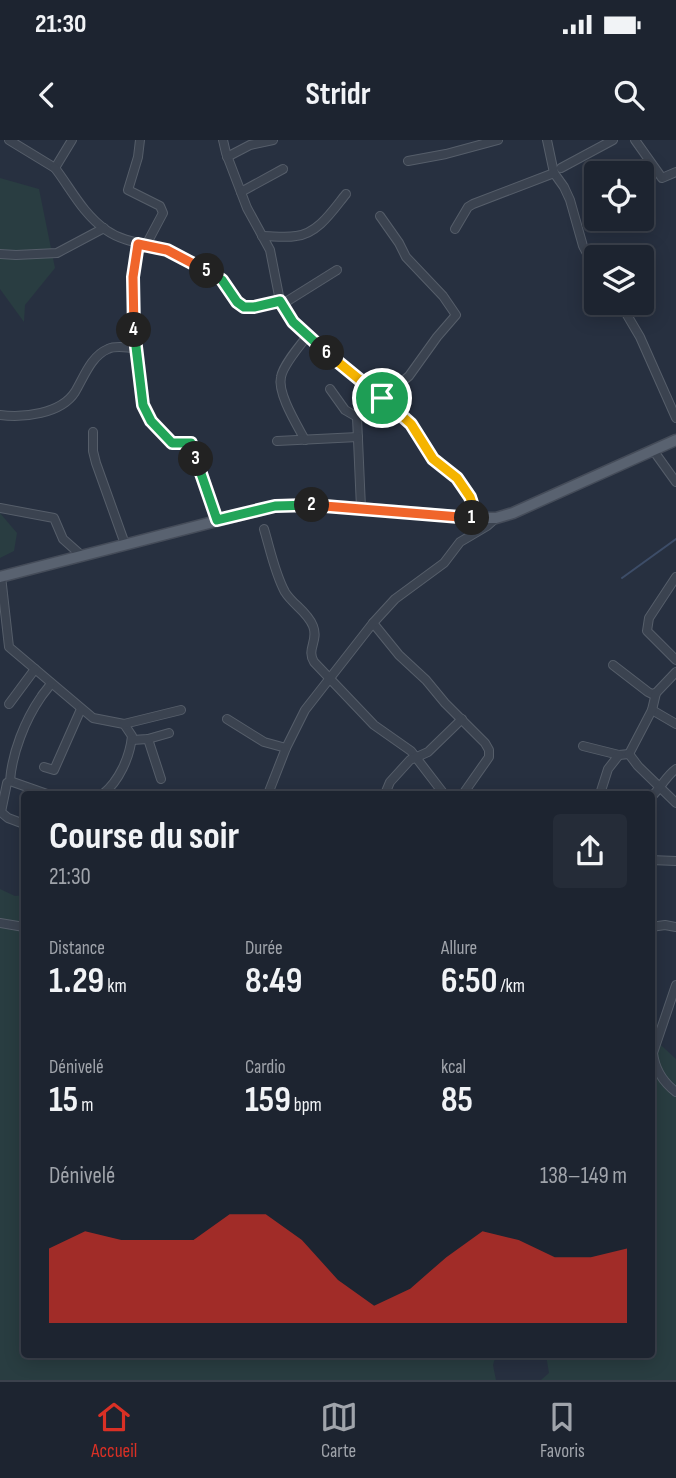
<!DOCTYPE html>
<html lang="fr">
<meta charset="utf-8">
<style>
body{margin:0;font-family:"Sofia Sans Condensed",sans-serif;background:#252c38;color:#f1f3f6;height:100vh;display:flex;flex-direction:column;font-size:26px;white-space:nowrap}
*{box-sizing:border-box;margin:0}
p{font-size:23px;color:#a0a4ab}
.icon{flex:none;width:38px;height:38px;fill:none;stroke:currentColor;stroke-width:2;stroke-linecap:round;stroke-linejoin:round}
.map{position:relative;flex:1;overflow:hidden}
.panel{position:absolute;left:21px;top:651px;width:634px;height:567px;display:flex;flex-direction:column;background:#1d2430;border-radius:7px;box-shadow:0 4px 18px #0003,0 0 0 2px #3b414c}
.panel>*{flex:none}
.fabs{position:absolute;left:584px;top:21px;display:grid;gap:14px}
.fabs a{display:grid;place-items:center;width:70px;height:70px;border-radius:7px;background:#1d2430;box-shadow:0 4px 18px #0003,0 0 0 2px #3b414c;font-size:35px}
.pin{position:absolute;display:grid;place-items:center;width:60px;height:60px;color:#fff;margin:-30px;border:4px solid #fff;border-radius:50%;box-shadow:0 2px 7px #0007}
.km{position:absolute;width:35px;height:35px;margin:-18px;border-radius:50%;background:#222;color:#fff;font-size:19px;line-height:35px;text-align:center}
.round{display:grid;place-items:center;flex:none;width:74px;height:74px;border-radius:7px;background:#252c38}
.overview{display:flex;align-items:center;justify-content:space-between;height:119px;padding:0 28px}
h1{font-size:38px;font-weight:700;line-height:52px}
.metrics{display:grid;grid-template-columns:repeat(3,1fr);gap:10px;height:119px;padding:7px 28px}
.metrics div{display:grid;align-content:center}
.metrics b{font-size:35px;font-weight:700}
.metrics small{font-size:19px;font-weight:400}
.metrics p{font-size:19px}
.chart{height:196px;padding:14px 28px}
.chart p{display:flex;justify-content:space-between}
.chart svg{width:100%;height:126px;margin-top:7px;fill:#d93025;opacity:.7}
.status{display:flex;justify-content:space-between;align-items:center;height:49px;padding:0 35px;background:#1d2430;direction:ltr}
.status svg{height:19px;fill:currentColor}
header{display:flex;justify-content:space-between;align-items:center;height:91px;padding:0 28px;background:#1d2430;font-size:32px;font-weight:700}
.tab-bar{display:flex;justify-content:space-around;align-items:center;height:98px;border-top:2px solid #3b414c;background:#1d2430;font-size:19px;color:#a0a4ab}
.tab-bar a{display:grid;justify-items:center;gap:4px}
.tab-bar .current{color:#d93025}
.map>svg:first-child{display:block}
.green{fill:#293d41}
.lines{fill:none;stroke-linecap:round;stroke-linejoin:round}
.stream{stroke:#3d4d68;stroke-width:2}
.minor-casing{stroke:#565e6a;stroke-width:10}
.major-casing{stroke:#454c59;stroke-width:13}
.minor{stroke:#3b4350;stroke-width:8}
.major{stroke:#596270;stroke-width:10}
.split-1-casing{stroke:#fff;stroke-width:14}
.split-2-casing{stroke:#fff;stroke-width:14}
.split-3-casing{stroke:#fff;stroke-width:14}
.split-4-casing{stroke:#fff;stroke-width:14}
.split-5-casing{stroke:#fff;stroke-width:14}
.split-6-casing{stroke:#fff;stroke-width:14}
.split-7-casing{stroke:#fff;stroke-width:14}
.split-1{stroke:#f5b400;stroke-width:9}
.split-2{stroke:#f0652b;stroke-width:9}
.split-3{stroke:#22a559;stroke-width:9}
.split-4{stroke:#22a559;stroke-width:9}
.split-5{stroke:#f0652b;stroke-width:9}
.split-6{stroke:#22a559;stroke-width:9}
.split-7{stroke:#f5b400;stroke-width:9}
</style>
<div class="status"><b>21:30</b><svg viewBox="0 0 49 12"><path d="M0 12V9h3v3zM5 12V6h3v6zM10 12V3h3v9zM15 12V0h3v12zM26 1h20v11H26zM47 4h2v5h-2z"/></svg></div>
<header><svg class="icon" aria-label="back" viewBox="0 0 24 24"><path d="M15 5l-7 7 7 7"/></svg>Stridr<svg class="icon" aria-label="search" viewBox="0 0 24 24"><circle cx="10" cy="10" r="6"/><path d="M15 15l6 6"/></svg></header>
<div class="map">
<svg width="676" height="1240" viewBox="0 0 676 1240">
<rect width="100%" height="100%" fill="#273040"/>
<g class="green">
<polygon points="0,38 39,49 55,128 25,165 24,182 0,149"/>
<polygon points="0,373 17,393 14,411 0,418"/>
<polygon points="0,749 15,756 24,755 24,1214 496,1215 493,1225 496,1240 0,1240"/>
<polygon points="651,896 676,919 676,1240 541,1240 549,1233 546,1215 651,1214"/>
</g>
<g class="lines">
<polyline class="stream" points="622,438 676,399"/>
<defs>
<g id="minor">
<polyline points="9,0 55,28 72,0"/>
<polyline points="140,0 138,17 128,50 160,66 163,73 146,105"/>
<polyline points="223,0 226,13 247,68 270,110 280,161 288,176 320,208 407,280 433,319 453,334 470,357 476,378"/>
<polyline points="547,0 554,33 564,47 570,60 583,106 597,132"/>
<polyline points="635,0 662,38 676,32"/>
<polyline points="227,17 250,5 273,0"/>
<polyline points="408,21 446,14 498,0"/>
<path d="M55,28C71,49 83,74 106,90C123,102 142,103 161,108C179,114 198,125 214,135C227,142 231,160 243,166C253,171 269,164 280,161"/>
<polyline points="561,28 613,0"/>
<polyline points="241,52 283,29"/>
<polyline points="380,76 399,103 406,117 443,156 456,175 437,197 409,236 382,258"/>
<polyline points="455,89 468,67 473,64 554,33"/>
<path d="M262,96C273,96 285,98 296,96C318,94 333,70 346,54"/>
<polyline points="138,104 133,137 134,200 141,258 151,281 172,303 191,303 217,379"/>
<polyline points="0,114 16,115 57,113 104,88"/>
<polyline points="620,163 640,197 676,278"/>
<polyline points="281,165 337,130"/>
<polyline points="330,249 345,270 357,277 361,368"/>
<path d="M0,275C23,278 61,274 75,252C84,237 91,216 108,209C116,205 127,208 135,208"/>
<polyline points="93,292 93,311 96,323 125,404"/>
<path d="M305,300C297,285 277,253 281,237C283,225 301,204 309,194"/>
<polyline points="277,301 358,297"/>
<polyline points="653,310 676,342"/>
<polyline points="0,368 54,378 63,399 81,415"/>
<path d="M264,389C270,409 275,434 285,452C293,465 307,471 313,486C319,501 306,509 314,522L374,585L411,611L444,654"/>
<path d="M1,436L9,507L93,578L124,584L132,596C130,617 119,641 103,654"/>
<polyline points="676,437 649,478 647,491 676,520"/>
<polyline points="373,483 399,515 426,540 445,563 485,603 489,610 489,617 463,654"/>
<polyline points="613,525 648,552 652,554 656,553"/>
<polyline points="9,564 35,529"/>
<polyline points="652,570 676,584"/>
<polyline points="227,579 264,602 286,608"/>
<polyline points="124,584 181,570"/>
<polyline points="148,599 161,639"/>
<polyline points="132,600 148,599 169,593"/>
<polyline points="583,606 619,615 629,614"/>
<polyline points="629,614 652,570 656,553 676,532"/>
<polyline points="629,614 638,626 676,663"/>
<polyline points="44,627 54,630 81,569"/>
<polyline points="10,641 47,654"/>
<polyline points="268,654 286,608 305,570 373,483 395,459 444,423 460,402 487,386 496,378"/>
<polyline points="385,654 390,642 410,620 428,612 462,579"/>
<polyline points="600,654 608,629 619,615"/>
<path d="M651,657C660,649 666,636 676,629"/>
<path d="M24,684L8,678L1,672L7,643L10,641C12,613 25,580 41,557C44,552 48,549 51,543"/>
<polyline points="651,720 676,721"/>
<polyline points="0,783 24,787"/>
<polyline points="651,787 665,785 676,787"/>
<path d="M676,845L653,913C655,930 663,942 676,952"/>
</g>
<polyline id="major" points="0,437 275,366 306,364 344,367 476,378 496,378 513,373 676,300"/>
</defs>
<use href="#minor" class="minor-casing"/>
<use href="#major" class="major-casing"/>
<use href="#minor" class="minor"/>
<use href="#major" class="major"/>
</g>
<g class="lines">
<defs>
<polyline id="split-1" points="382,258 411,284 433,319 457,338 470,357 477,378 472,378"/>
<polyline id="split-2" points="312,365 472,378"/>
<polyline id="split-3" points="196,319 217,380 275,366 312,365"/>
<polyline id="split-4" points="134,190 143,265 151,281 172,303 191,303 196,319"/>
<polyline id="split-5" points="134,190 133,137 138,104 167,110 207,131"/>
<polyline id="split-6" points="207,131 222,140 237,162 244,167 254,167 280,161 293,182 327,213"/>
<polyline id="split-7" points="327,213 382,258"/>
</defs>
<use href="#split-1" class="split-1-casing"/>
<use href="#split-2" class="split-2-casing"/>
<use href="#split-3" class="split-3-casing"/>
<use href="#split-4" class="split-4-casing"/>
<use href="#split-5" class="split-5-casing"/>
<use href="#split-6" class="split-6-casing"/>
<use href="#split-7" class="split-7-casing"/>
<use href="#split-1" class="split-1"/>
<use href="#split-2" class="split-2"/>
<use href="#split-3" class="split-3"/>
<use href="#split-4" class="split-4"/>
<use href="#split-5" class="split-5"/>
<use href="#split-6" class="split-6"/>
<use href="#split-7" class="split-7"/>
</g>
</svg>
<div class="fabs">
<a><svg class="icon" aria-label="locate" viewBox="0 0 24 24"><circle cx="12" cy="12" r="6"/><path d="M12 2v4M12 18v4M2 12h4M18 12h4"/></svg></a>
<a><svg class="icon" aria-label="layers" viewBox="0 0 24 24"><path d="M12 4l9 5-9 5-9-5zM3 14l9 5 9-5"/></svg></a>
</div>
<div class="pin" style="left:382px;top:258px;background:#1e9e55"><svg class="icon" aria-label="arrive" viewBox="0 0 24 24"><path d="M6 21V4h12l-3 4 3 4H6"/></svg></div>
<b class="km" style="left:472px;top:378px">1</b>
<b class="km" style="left:312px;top:365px">2</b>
<b class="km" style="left:196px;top:319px">3</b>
<b class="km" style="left:134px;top:190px">4</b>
<b class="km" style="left:207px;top:131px">5</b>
<b class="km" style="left:327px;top:213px">6</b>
<section class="panel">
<div class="overview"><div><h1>Course du soir</h1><p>21:30</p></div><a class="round"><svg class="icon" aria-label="share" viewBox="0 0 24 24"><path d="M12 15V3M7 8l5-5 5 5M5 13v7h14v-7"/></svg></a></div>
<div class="metrics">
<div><p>Distance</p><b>1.29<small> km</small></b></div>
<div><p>Durée</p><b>8:49</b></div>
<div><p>Allure</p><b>6:50<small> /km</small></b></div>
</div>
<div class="metrics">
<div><p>Dénivelé</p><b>15<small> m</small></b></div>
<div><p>Cardio</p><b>159<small> bpm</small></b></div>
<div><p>kcal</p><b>85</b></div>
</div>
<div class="chart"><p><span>Dénivelé</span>138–149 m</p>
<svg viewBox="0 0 160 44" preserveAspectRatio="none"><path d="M0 44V18L10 12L20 15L30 15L40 15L50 6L60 6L70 15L80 29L90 38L100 32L110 21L120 12L130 15L140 21L150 21L160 18V44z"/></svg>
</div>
</section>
</div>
<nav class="tab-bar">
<a class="current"><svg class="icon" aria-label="home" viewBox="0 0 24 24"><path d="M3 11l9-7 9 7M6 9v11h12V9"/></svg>Accueil</a>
<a><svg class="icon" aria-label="map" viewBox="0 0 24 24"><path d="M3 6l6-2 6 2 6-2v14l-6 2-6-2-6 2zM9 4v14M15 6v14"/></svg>Carte</a>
<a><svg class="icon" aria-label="saved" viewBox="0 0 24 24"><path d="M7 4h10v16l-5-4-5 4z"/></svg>Favoris</a>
</nav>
